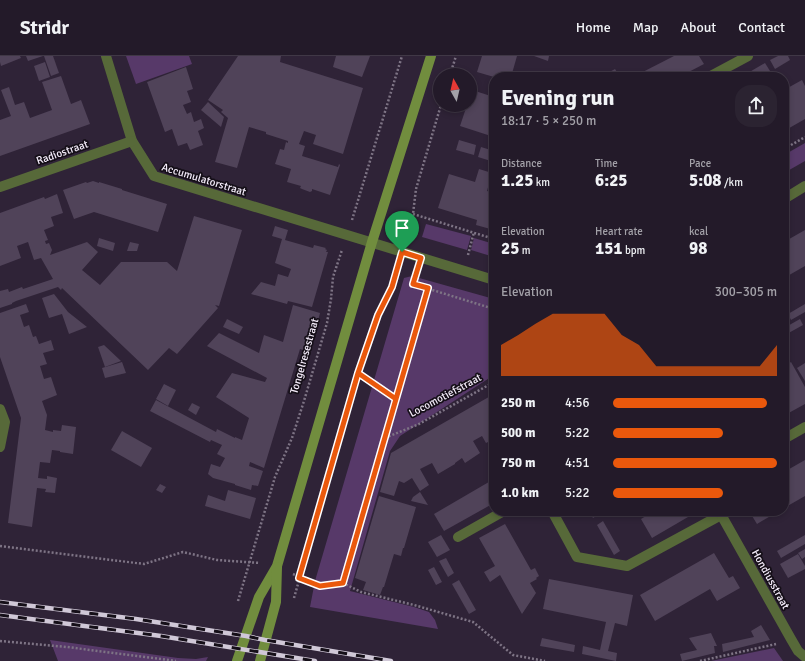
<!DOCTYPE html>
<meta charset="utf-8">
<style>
body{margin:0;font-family:Signika,sans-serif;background:#2b2331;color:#f1f3f6;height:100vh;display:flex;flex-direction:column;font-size:15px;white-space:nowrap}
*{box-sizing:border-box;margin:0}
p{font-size:13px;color:#a3a1a8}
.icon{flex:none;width:22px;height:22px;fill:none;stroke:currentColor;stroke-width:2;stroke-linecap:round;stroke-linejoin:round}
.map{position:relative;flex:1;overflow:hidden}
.drawer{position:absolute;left:489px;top:16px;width:300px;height:444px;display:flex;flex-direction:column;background:#231a29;border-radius:16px;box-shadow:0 2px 6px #0003,0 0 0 1px #403846}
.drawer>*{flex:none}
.needle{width:26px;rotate:352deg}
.controls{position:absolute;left:433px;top:12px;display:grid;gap:8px}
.controls a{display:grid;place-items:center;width:44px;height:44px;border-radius:50%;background:#231a29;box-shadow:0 2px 6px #0003,0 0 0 1px #403846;font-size:20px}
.pin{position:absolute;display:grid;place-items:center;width:34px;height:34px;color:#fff;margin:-41px -17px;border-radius:50% 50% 50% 0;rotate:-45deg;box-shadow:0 0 4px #0007}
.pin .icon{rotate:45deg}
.round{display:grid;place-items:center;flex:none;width:42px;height:42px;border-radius:16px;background:#2b2331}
.summary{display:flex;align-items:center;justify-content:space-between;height:68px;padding:0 12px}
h1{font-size:22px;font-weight:700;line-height:30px}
.metrics{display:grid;grid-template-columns:repeat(3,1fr);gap:6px;height:68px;padding:4px 12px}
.metrics div{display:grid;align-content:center}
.metrics b{font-size:17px;font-weight:700}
.metrics small{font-size:11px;font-weight:400}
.metrics p{font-size:11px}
.chart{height:112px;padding:8px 12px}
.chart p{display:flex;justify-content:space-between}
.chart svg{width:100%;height:72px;margin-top:4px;fill:#ea580c;opacity:.7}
ul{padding:0 12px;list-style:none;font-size:13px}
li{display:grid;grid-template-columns:64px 48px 1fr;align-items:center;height:30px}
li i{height:10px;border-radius:5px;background:#ea580c}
header{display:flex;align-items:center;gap:24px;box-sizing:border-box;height:56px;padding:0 20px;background:#231a29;border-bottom:1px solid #403846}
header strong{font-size:19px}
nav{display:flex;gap:22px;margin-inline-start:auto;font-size:14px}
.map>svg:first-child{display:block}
.green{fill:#573969}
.building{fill:#504359}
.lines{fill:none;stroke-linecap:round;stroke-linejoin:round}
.path{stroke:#7e7485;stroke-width:2.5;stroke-dasharray:2 2;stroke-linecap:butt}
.lane{stroke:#576939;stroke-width:10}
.street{stroke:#576939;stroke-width:10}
.secondary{stroke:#718d3e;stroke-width:10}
.rail-casing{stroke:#d0c8d7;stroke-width:4.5}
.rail{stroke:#150f18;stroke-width:3;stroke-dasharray:9;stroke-linecap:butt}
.route-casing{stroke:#fff;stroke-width:8}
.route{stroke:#ea580c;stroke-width:5}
.labels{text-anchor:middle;stroke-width:3.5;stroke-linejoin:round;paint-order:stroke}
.street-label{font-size:11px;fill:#f5edfb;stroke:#150f18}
</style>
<header>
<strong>Stridr</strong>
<nav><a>Home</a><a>Map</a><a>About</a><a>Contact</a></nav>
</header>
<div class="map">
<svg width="805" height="605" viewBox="0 0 805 605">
<rect width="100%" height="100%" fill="#2f2337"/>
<g class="green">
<polygon points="126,0 189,0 192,8 136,28"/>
<polygon points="805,87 805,105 784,117 784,99"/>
<polygon points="426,168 471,180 467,194 422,181"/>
<polygon points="474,182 494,188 494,201 471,194"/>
<polygon points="412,220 494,243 494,319 400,380 390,395 350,535 414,551 429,556 435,564 438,573 310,551 315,525 404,222"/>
<polygon points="50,584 178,602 196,603 208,601 206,605 58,605"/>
<polygon points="774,592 783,605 711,605"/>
</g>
<g class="building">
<polygon points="0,0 20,0 21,2 1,10 0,6"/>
<polygon points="26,0 43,0 28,5"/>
<polygon points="44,0 53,0 59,17 51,20"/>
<polygon points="238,0 281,0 280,6 363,32 343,98 313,88 316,79 304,75 299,88 305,90 302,100 338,111 339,108 340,109 330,139 312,133 312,135 310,136 302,133 300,132 301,130 287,126 291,113 275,108 280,93 284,94 286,86 288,87 288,85 266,78 266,76 249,71 237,112 215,106 228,62 221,56 223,54 208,44"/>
<polygon points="336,0 370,0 362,21 333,11"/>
<polygon points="482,0 517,0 511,21 494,21 477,16"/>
<polygon points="534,0 549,0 548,5"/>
<polygon points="674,0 699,0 704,8 679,21 633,21"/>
<polygon points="778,0 788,0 790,4 775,13 770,4"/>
<polygon points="45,6 50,21 39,25 34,10"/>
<polygon points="765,7 770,15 760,21 741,21"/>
<polygon points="186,11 193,33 187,35 191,46 183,49 187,58 191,56 194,66 201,63 204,72 198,75 203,89 190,94 187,87 178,90 172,73 165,76 147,26"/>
<polygon points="615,13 620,21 602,21 604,19"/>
<polygon points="61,20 71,48 81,44 90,68 0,100 0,64 11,60 1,34 9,31 15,49 24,46 30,62 52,54 42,26"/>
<polygon points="802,24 805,30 805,63 784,75 787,79 784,81 784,34"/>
<polygon points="472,34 494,41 494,81 460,70 467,49 470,49 470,38"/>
<polygon points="208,46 224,61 221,71 201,54"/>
<polygon points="459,84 476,89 474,99 456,94"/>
<polygon points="481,91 494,95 494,106 478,101"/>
<polygon points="479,113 492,117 487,135 494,137 494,174 476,169 477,164 438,152 449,118 475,126"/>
<polygon points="93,125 99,127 99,126 122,133 122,134 167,148 158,176 94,156 74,163 63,134 86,126 87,127"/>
<polygon points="57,138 63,157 51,161 54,170 44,174 48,184 45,185 46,188 49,187 52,194 50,199 87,186 98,196 82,214 100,229 121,206 167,206 177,215 194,160 242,174 219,250 215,249 218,252 177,298 169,292 148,314 62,232 61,234 58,231 16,245 12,247 12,248 0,252 0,235 8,233 9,236 22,231 23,233 53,223 41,202 34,204 28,186 17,190 21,202 0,210 0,157 44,141 45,143"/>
<polygon points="275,170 288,174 285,184 313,192 314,189 326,192 325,193 327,194 326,196 328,196 312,251 288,245 287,248 251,238 261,226 275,230 278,218 288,221 291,213 275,207 282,183 272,180"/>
<polygon points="805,174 805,210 784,222 784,186"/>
<polygon points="99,182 115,187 113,195 97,190"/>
<polygon points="130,186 139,188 137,195 127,195"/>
<polygon points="54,238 68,256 87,271 69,278 62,258 49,262 42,242"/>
<polygon points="26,248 29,256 20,259 24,271 29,269 33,281 36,280 39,288 51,284 54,294 43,297 47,308 40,310 44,323 51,321 57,339 42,345 47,359 45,374 53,376 53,374 61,375 62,369 76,371 73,398 60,396 60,395 52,394 50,407 40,406 38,422 47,423 47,420 57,422 56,429 55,437 45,436 46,433 37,432 32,471 8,467 21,362 0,301 0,257"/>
<polygon points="805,248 805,256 791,264 788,258"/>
<polygon points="293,249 320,257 310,296 300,293 264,412 250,406 249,410 263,415 258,430 252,429 251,434 235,429 235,428 213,422 208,418 211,408 220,411 225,402 217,398 222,389 211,384 210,386 150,355 156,344 216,376 217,373 235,382 235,381 242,384 249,362 216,341 232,317 265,326 267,322 207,290 219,277 259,297 264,279 283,286"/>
<polygon points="227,263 243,271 239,278 223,271"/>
<polygon points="800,263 803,269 785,279 784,276 784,272"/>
<polygon points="104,289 121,305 105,311 98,291"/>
<polygon points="122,306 126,317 105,322 102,312"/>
<polygon points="791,306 805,331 805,348 785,359 784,311"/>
<polygon points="805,307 805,325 797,312"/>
<polygon points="164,328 176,334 168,350 156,343"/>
<polygon points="494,338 494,383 486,387 482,380 473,385 480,397 465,407 462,402 455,407 455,408 438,418 432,407 420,413 429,429 420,435 412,422 404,427 399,425 394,440 380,436 391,397"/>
<polygon points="192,347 200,351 196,359 188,354"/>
<polygon points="122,375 152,392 141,411 111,394"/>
<polygon points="805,404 805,440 784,452 784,416"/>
<polygon points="494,423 494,447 444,475 434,458"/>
<polygon points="160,428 166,431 162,437 156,434"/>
<polygon points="228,434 256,442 250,463 205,450 208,439 225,445"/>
<polygon points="420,436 428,449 411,445 413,441"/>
<polygon points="379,440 416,451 404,492 403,492 401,500 394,498 384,531 383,531 380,539 363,534 366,526 355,522"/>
<polygon points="589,455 605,455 593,462"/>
<polygon points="650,455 685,455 688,461 652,482 641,463 651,457"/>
<polygon points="749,455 779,455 757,468"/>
<polygon points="603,465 620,495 614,499 597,469"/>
<polygon points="505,468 531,514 535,512 539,520 536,522 537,523 530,527 536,537 522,558 500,519 490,526 484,516 495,510 479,482"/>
<polygon points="441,479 450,494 437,501 428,486"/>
<polygon points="805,479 805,488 781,502 777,495"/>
<polygon points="805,493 805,501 802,503 798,497"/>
<polygon points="714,497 729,522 733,520 740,532 717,545 710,533 655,565 640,539"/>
<polygon points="798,498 805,510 805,513 788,522 780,508"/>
<polygon points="446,502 454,517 448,521 439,505"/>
<polygon points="434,511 442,526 436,529 428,514"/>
<polygon points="549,523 633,539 627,570 615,567 608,595 617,597 616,605 582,598 583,590 600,594 606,566 543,553"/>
<polygon points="459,524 476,554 469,558 452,528"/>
<polygon points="761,569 770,584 723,596 722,588 754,581 751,575"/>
<polygon points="711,577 717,590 714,590 715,597 682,605 680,598 697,594 689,582"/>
<polygon points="542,582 575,589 574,596 540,590"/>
</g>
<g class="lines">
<g class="path">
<polyline points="450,19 456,0"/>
<polyline points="784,93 805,81"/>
<polyline points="413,158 494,183"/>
<polyline points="352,164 402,0"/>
<polyline points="407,180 413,158 416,133 441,49"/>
<polyline points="468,199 474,176"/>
<polyline points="417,217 413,228 494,253"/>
<polyline points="358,317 396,343"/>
<polyline points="385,382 419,368 494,326"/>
<polyline points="0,490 144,508 183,496 217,504 260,507"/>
<polyline points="293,518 320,530 343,527 361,536 414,549 473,566 513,599 545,605"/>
<polyline points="343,527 428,232"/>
<polyline points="294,542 358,317 378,259 391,231 398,211"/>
<polyline points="238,545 275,421 292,382 304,345 327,267 331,243 333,221 342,194"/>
<polyline points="0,585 67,591 176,605"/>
<polyline points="700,605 776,588"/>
</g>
<g class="lane">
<polyline points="709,21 748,0"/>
<polyline points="458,481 504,455"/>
</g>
<g class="street">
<polyline points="106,0 132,85 154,120 494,224"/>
<polyline points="0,131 132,85"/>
<polyline points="784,143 805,130"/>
<polyline points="0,353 5,366 0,391"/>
<polyline points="784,383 805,371"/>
<polyline points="552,455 577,501 627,510 721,459"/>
<polyline points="719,455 791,583 798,595 805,601"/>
</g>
<g class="secondary">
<polyline points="237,605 259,541 277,510 372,186 431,0"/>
<polyline points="260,605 276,546 277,511"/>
</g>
<defs>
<g id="rail">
<polyline points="0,546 136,563 246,580 265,584 391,605"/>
<polyline points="0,559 161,580 315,605"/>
</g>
</defs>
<use href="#rail" class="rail-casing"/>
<use href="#rail" class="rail"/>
</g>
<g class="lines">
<defs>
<polyline id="route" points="402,196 392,231 378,259 358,317 396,343 343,527 320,530 299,522 358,317 396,343 428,232 413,228 421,202 402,196"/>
</defs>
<use href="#route" class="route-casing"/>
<use href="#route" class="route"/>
</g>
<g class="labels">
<g class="street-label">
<text transform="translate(62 96) rotate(-19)" y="4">Radiostraat</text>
<text transform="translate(204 123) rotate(17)" y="4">Accumulatorstraat</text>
<text transform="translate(304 300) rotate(-74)" y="4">Tongelresestraat</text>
<text transform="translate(445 339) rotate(-28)" y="4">Locomotiefstraat</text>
<text transform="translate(771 523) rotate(61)" y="4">Hondiusstraat</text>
</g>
</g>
</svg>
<div class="controls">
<a><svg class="needle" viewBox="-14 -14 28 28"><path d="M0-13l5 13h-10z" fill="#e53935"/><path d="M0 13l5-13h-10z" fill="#a3a1a8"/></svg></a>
</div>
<div class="pin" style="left:402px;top:196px;background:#1e9e55"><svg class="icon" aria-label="arrive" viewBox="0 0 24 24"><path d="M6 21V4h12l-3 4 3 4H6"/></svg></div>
<section class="drawer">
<div class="summary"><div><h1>Evening run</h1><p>18:17 · 5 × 250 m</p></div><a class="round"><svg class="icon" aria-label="share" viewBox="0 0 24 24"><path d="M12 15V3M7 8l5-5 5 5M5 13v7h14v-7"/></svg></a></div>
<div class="metrics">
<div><p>Distance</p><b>1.25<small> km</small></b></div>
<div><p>Time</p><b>6:25</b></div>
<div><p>Pace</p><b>5:08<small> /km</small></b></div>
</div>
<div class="metrics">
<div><p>Elevation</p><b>25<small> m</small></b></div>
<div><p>Heart rate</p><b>151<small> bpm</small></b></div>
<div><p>kcal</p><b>98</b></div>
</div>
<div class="chart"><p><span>Elevation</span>300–305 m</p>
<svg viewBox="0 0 160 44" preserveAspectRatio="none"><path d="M0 44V25L10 19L20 12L30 6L40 6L50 6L60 6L70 19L80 25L90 38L100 38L110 38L120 38L130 38L140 38L150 38L160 25V44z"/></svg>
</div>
<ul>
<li><b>250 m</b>4:56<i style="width:94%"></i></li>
<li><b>500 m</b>5:22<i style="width:67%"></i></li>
<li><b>750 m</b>4:51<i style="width:100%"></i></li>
<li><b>1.0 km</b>5:22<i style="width:67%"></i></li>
</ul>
</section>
</div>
